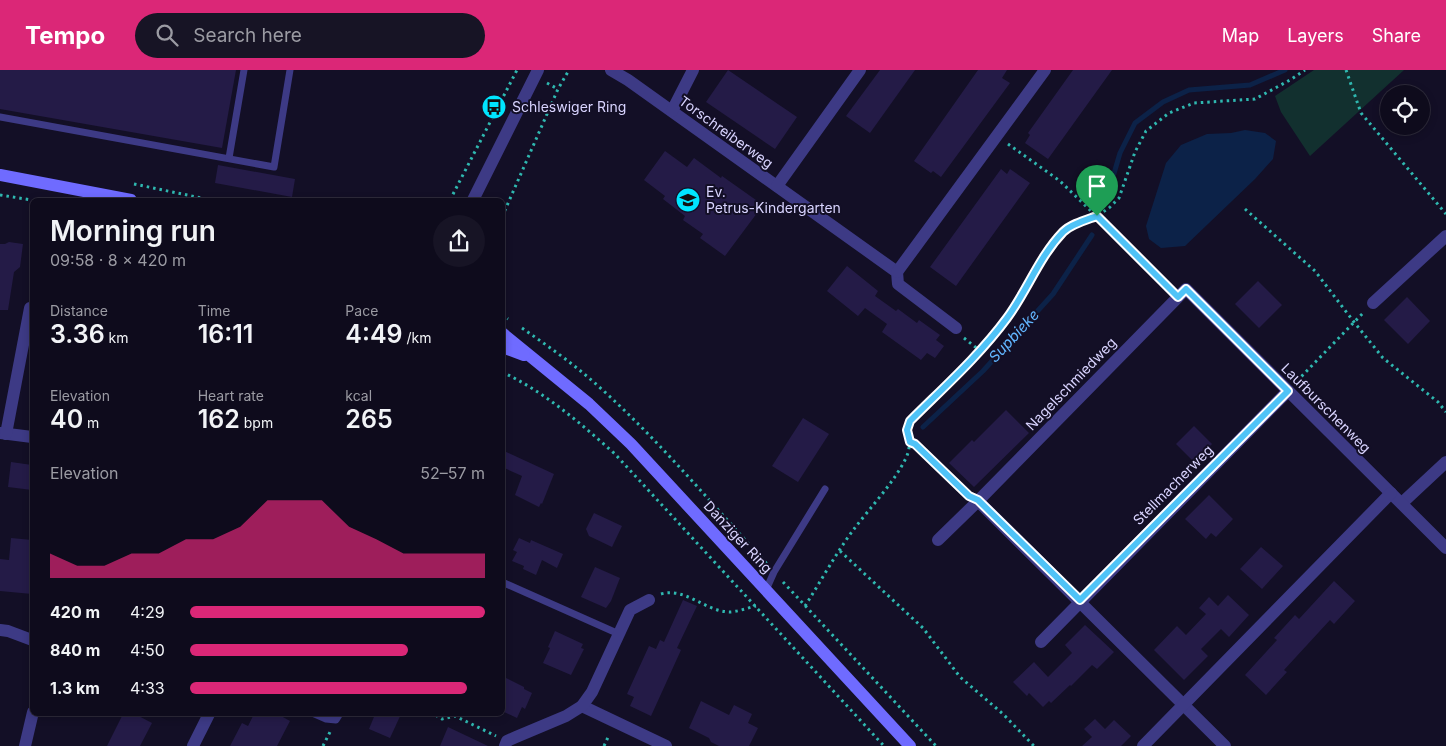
<!DOCTYPE html>
<meta charset="utf-8">
<style>
body{margin:0;font-family:Inter,sans-serif;background:#171425;color:#f1f3f6;height:100vh;display:flex;flex-direction:column;font-size:19px;white-space:nowrap}
*{box-sizing:border-box;margin:0}
p{font-size:16px;color:#9b9ba3}
.icon{flex:none;width:28px;height:28px;fill:none;stroke:currentColor;stroke-width:2;stroke-linecap:round;stroke-linejoin:round}
.map{position:relative;flex:1;overflow:hidden}
.panel{position:absolute;left:30px;top:128px;width:475px;height:518px;display:flex;flex-direction:column;background:#0e0b1c;border-radius:8px;box-shadow:0 2px 8px #0003,0 0 0 1px #2e2b3b}
.panel>*{flex:none}
.tools{position:absolute;left:1380px;top:15px;display:grid;gap:10px}
.tools a{display:grid;place-items:center;width:50px;height:50px;border-radius:50%;background:#0e0b1c;box-shadow:0 2px 8px #0003,0 0 0 1px #2e2b3b;font-size:25px}
.pin{position:absolute;display:grid;place-items:center;width:42px;height:42px;color:#fff;margin:-51px -21px;border-radius:50% 50% 50% 0;rotate:-45deg;box-shadow:0 0 5px #0007}
.pin .icon{rotate:45deg}
.round{display:grid;place-items:center;flex:none;width:52px;height:52px;border-radius:26px;background:#171425}
.head{display:flex;align-items:center;justify-content:space-between;height:85px;padding:0 20px}
h1{font-size:28px;font-weight:600;line-height:38px}
.metrics{display:grid;grid-template-columns:repeat(3,1fr);gap:8px;height:85px;padding:5px 20px}
.metrics div{display:grid;align-content:center}
.metrics b{font-size:25px;font-weight:600}
.metrics small{font-size:14px;font-weight:400}
.metrics p{font-size:14px}
.chart{height:140px;padding:10px 20px}
.chart p{display:flex;justify-content:space-between}
.chart svg{width:100%;height:90px;margin-top:5px;fill:#db2777;opacity:.7}
ul{padding:0 20px;list-style:none;font-size:16px}
li{display:grid;grid-template-columns:80px 60px 1fr;align-items:center;height:38px}
li i{height:12px;border-radius:6px;background:#db2777}
header{display:flex;align-items:center;gap:30px;box-sizing:border-box;height:70px;padding:0 25px;background:#db2777;color:#fff}
header strong{font-size:24px}
nav{display:flex;gap:28px;margin-inline-start:auto;font-size:18px}
.search{width:350px;height:45px;background:#171425;display:flex;align-items:center;gap:12px;box-sizing:border-box;padding:0 18px;border-radius:28px;color:#9b9ba3;font-size:19px}
.map>svg:first-child{display:block}
.green{fill:#12302f}
.water{fill:#0c2248}
.lines{fill:none;stroke-linecap:round;stroke-linejoin:round}
.stream{stroke:#0c2248;stroke-width:5}
.building{fill:#241b47}
.path{stroke:#2fb8b0;stroke-width:3;stroke-dasharray:2.5 4;stroke-linecap:butt}
.service{stroke:#3d3a85;stroke-width:7}
.minor{stroke:#3d3a85;stroke-width:12}
.tertiary{stroke:#3d3a85;stroke-width:12}
.secondary{stroke:#6f6bff;stroke-width:12}
.route-casing{stroke:#fff;stroke-width:10}
.route{stroke:#4fc3f7;stroke-width:6}
.labels{text-anchor:middle;stroke-width:4;stroke-linejoin:round;paint-order:stroke}
.poi-label{font-size:14px;fill:#d9d4ff;stroke:#130f26;text-anchor:start}
.street-label{font-size:14px;fill:#d9d4ff;stroke:#130f26}
.water-label{font-size:15px;font-style:italic;fill:#62b6ff;stroke:#130f26}
</style>
<header>
<strong>Tempo</strong>
<div class="search"><svg class="icon" aria-label="search" viewBox="0 0 24 24"><circle cx="10" cy="10" r="6"/><path d="M15 15l6 6"/></svg>Search here</div>
<nav><a>Map</a><a>Layers</a><a>Share</a></nav>
</header>
<div class="map">
<svg width="1446" height="676" viewBox="0 0 1446 676">
<rect width="100%" height="100%" fill="#130f26"/>
<polygon class="green" points="1314,0 1404,0 1310,86 1281,42 1275,26"/>
<polygon class="water" points="1245,60 1265,63 1276,71 1273,89 1255,109 1185,176 1161,178 1149,169 1146,156 1166,93 1181,75 1207,64 1231,63"/>
<g class="lines">
<g class="stream">
<polyline points="1110,117 1120,83 1135,53 1163,32 1189,20 1250,15 1285,0"/>
<polyline points="923,357 983,301 1053,224 1092,165"/>
</g>
</g>
<g class="building">
<polygon points="0,0 236,0 222,78 0,39"/>
<polygon points="728,0 797,47 775,79 706,32"/>
<polygon points="880,0 915,0 870,63 846,46"/>
<polygon points="978,0 1007,0 1002,8 1010,13 941,107 933,101 931,103 914,91"/>
<polygon points="1073,0 1112,0 1048,89 1025,73 1030,65 1028,63"/>
<polygon points="665,81 687,97 694,88 721,108 722,106 763,135 725,186 700,168 703,164 683,150 685,146 663,129 665,126 644,110"/>
<polygon points="218,95 295,109 292,127 215,113"/>
<polygon points="1001,99 1007,104 1010,99 1030,113 956,216 930,197"/>
<polygon points="9,172 23,174 20,197 14,202 8,240 0,240 0,174 5,174"/>
<polygon points="847,196 878,221 875,226 896,241 898,239 917,253 919,250 940,265 936,270 944,276 935,288 927,283 921,290 882,262 887,254 865,238 858,246 827,221"/>
<polygon points="1258,211 1282,235 1259,258 1235,234"/>
<polygon points="1407,227 1430,251 1408,274 1384,250"/>
<polygon points="1006,340 1029,363 974,417 949,393 972,370 974,372"/>
<polygon points="803,348 829,364 798,412 772,396"/>
<polygon points="1194,356 1212,374 1194,392 1176,374"/>
<polygon points="502,380 554,404 542,434 541,433 539,437 515,425 522,406 502,397"/>
<polygon points="11,392 32,395 32,420 8,417"/>
<polygon points="1209,425 1233,449 1216,467 1211,463 1206,469 1185,449"/>
<polygon points="594,443 622,456 612,477 589,466 586,459"/>
<polygon points="11,468 32,470 32,524 0,521 0,489 9,490"/>
<polygon points="519,468 530,473 531,470 563,484 557,498 542,490 536,505 523,499 524,496 512,491 517,482 513,480"/>
<polygon points="1261,477 1283,496 1262,519 1240,499"/>
<polygon points="595,497 620,508 611,531 606,538 581,527"/>
<polygon points="1334,511 1355,531 1334,554 1330,550 1284,600 1287,602 1266,625 1245,605 1277,570 1274,568 1295,545 1299,549"/>
<polygon points="1228,525 1249,545 1229,567 1221,559 1201,579 1208,586 1184,610 1154,580 1177,556 1186,565 1206,544 1199,538 1209,527 1218,536"/>
<polygon points="683,530 697,536 677,578 681,580 651,646 630,636 634,627 627,624 649,576 656,579 660,570 664,572"/>
<polygon points="1085,555 1114,582 1097,599 1092,595 1071,616 1070,615 1051,633 1049,631 1043,637 1029,623 1027,626 1013,612 1034,592 1048,607 1072,583 1065,575"/>
<polygon points="555,561 583,574 581,578 584,579 571,605 543,593 550,578 548,577"/>
<polygon points="502,606 524,617 524,619 532,623 525,639 522,637 517,648 502,641"/>
<polygon points="701,631 729,645 734,635 752,644 748,653 758,658 749,676 719,676 711,672 709,668 689,658"/>
<polygon points="124,642 131,642 152,653 140,676 107,676"/>
<polygon points="255,642 274,642 290,651 277,676 230,676 242,653 248,656"/>
<polygon points="376,642 402,642 390,668 369,659"/>
<polygon points="1095,649 1105,659 1114,650 1131,666 1121,676 1082,676 1092,667 1084,659"/>
<polygon points="448,657 488,676 440,676"/>
</g>
<g class="lines">
<g class="path">
<polyline points="1346,0 1361,43 1446,144"/>
<polyline points="547,13 558,19"/>
<polyline points="1008,74 1060,111 1169,217"/>
<polyline points="134,114 211,130"/>
<polyline points="0,125 32,130"/>
<polyline points="450,130 517,0"/>
<polyline points="1245,139 1315,201 1354,252 1383,288 1438,332 1446,342"/>
<polyline points="502,147 558,19 569,0"/>
<polyline points="502,245 508,249"/>
<path d="M522,258C545,274 568,290 589,308C654,364 709,431 767,494"/>
<polyline points="964,268 979,280"/>
<path d="M502,302C545,322 580,353 615,384L884,676"/>
<polyline points="1297,311 1364,242"/>
<polyline points="911,372 915,373 967,424"/>
<polyline points="840,481 923,558 960,607 1003,644 1034,676"/>
<polyline points="783,512 936,676"/>
<path d="M661,524C685,517 705,541 729,542C737,542 747,538 756,536"/>
<path d="M805,536C821,511 836,483 854,459C870,438 895,411 906,388C913,373 906,365 910,351L979,280L1007,248L1049,180L1064,161L1080,152L1097,146L1109,138L1119,128L1135,82L1146,61L1169,43L1194,33L1255,29L1290,10L1305,0"/>
<polyline points="430,642 442,649 455,646 496,666"/>
<polyline points="323,676 330,662"/>
<polyline points="604,676 609,665"/>
</g>
<g class="service">
<polyline points="0,47 274,97 290,0"/>
<polyline points="229,88 244,0"/>
<polyline points="502,512 619,564"/>
<polyline points="766,520 774,502 825,419"/>
<polyline points="310,642 326,649 336,650 341,642"/>
</g>
<g class="minor">
<polyline points="611,0 628,10 897,202 898,214 956,258"/>
<polyline points="672,41 693,0"/>
<polyline points="777,116 860,0"/>
<polyline points="897,202 1045,0"/>
<polyline points="1373,233 1446,166"/>
<polyline points="0,363 32,367"/>
<polyline points="6,364 30,238"/>
<polyline points="978,431 1225,676"/>
<polyline points="1402,433 1446,392"/>
<polyline points="938,470 978,431 1186,219 1446,478"/>
<polyline points="0,560 8,561 32,570"/>
<polyline points="1041,572 1288,321"/>
<polyline points="582,636 666,676"/>
<polyline points="25,676 33,642"/>
<polyline points="505,676 507,671 516,667 566,646 582,636 592,622 630,540 649,530"/>
<polyline points="1143,676 1391,423"/>
</g>
<g class="tertiary">
<polyline points="473,130 538,0"/>
<polyline points="193,676 210,642"/>
</g>
<g class="secondary">
<polyline points="0,105 131,130"/>
<polyline points="502,263 589,334 631,374 910,676"/>
<polyline points="502,277 524,285"/>
</g>
</g>
<g class="lines">
<defs>
<path id="route" d="M1097,146L1178,227L1186,219L1288,321L1080,530L978,430L969,426L915,374L910,372L907,360L910,351C943,318 979,286 1007,248C1027,221 1039,187 1063,162C1071,154 1086,150 1097,146Z"/>
</defs>
<use href="#route" class="route-casing"/>
<use href="#route" class="route"/>
</g>
<defs>
<symbol id="bus-disc" viewBox="-11 -11 22 22"><circle r="9.5" fill="#00e5ff" stroke="#130f26"/><path d="M-5-6H5V4H4V6H2V4H-2V6H-4V4H-5ZM-3.5-4V0h7V-4ZM-3.5 1.2v1.5H-2V1.2ZM2 1.2v1.5H3.5V1.2Z" fill="#111"/></symbol>
<symbol id="school-disc" viewBox="-11 -11 22 22"><circle r="9.5" fill="#00e5ff" stroke="#130f26"/><path d="M0-5L7-2L0 1L-7-2ZM-4 1L0 2.5L4 1V4Q0 6-4 4Z" fill="#111"/></symbol>
</defs>
<g fill-rule="evenodd">
<use href="#bus-disc" x="480" y="23" width="28" height="28"/>
<use href="#school-disc" x="674" y="116" width="28" height="28"/>
</g>
<g class="labels">
<g class="poi-label">
<text x="512" y="42">Schleswiger Ring</text>
<text x="706" y="127">Ev.<tspan x="706" dy="16">Petrus-Kindergarten</tspan></text>
</g>
<g class="street-label">
<text transform="translate(726 62) rotate(36)" y="5">Torschreiberweg</text>
<text transform="translate(1071 314) rotate(-46)" y="5">Nagelschmiedweg</text>
<text transform="translate(1326 338) rotate(45)" y="5">Laufburschenweg</text>
<text transform="translate(1173 415) rotate(-45)" y="5">Stellmacherweg</text>
<text transform="translate(738 467) rotate(47)" y="5">Danziger Ring</text>
</g>
<g class="water-label">
<text transform="translate(1014 266) rotate(-47)" y="5">Supbieke</text>
</g>
</g>
</svg>
<div class="tools">
<a><svg class="icon" aria-label="locate" viewBox="0 0 24 24"><circle cx="12" cy="12" r="6"/><path d="M12 2v4M12 18v4M2 12h4M18 12h4"/></svg></a>
</div>
<div class="pin" style="left:1097px;top:146px;background:#1e9e55"><svg class="icon" aria-label="arrive" viewBox="0 0 24 24"><path d="M6 21V4h12l-3 4 3 4H6"/></svg></div>
<section class="panel">
<div class="head"><div><h1>Morning run</h1><p>09:58 · 8 × 420 m</p></div><a class="round"><svg class="icon" aria-label="share" viewBox="0 0 24 24"><path d="M12 15V3M7 8l5-5 5 5M5 13v7h14v-7"/></svg></a></div>
<div class="metrics">
<div><p>Distance</p><b>3.36<small> km</small></b></div>
<div><p>Time</p><b>16:11</b></div>
<div><p>Pace</p><b>4:49<small> /km</small></b></div>
</div>
<div class="metrics">
<div><p>Elevation</p><b>40<small> m</small></b></div>
<div><p>Heart rate</p><b>162<small> bpm</small></b></div>
<div><p>kcal</p><b>265</b></div>
</div>
<div class="chart"><p><span>Elevation</span>52–57 m</p>
<svg viewBox="0 0 160 44" preserveAspectRatio="none"><path d="M0 44V32L10 38L20 38L30 32L40 32L50 25L60 25L70 19L80 6L90 6L100 6L110 19L120 25L130 32L140 32L150 32L160 32V44z"/></svg>
</div>
<ul>
<li><b>420 m</b>4:29<i style="width:100%"></i></li>
<li><b>840 m</b>4:50<i style="width:74%"></i></li>
<li><b>1.3 km</b>4:33<i style="width:94%"></i></li>
</ul>
</section>
</div>
